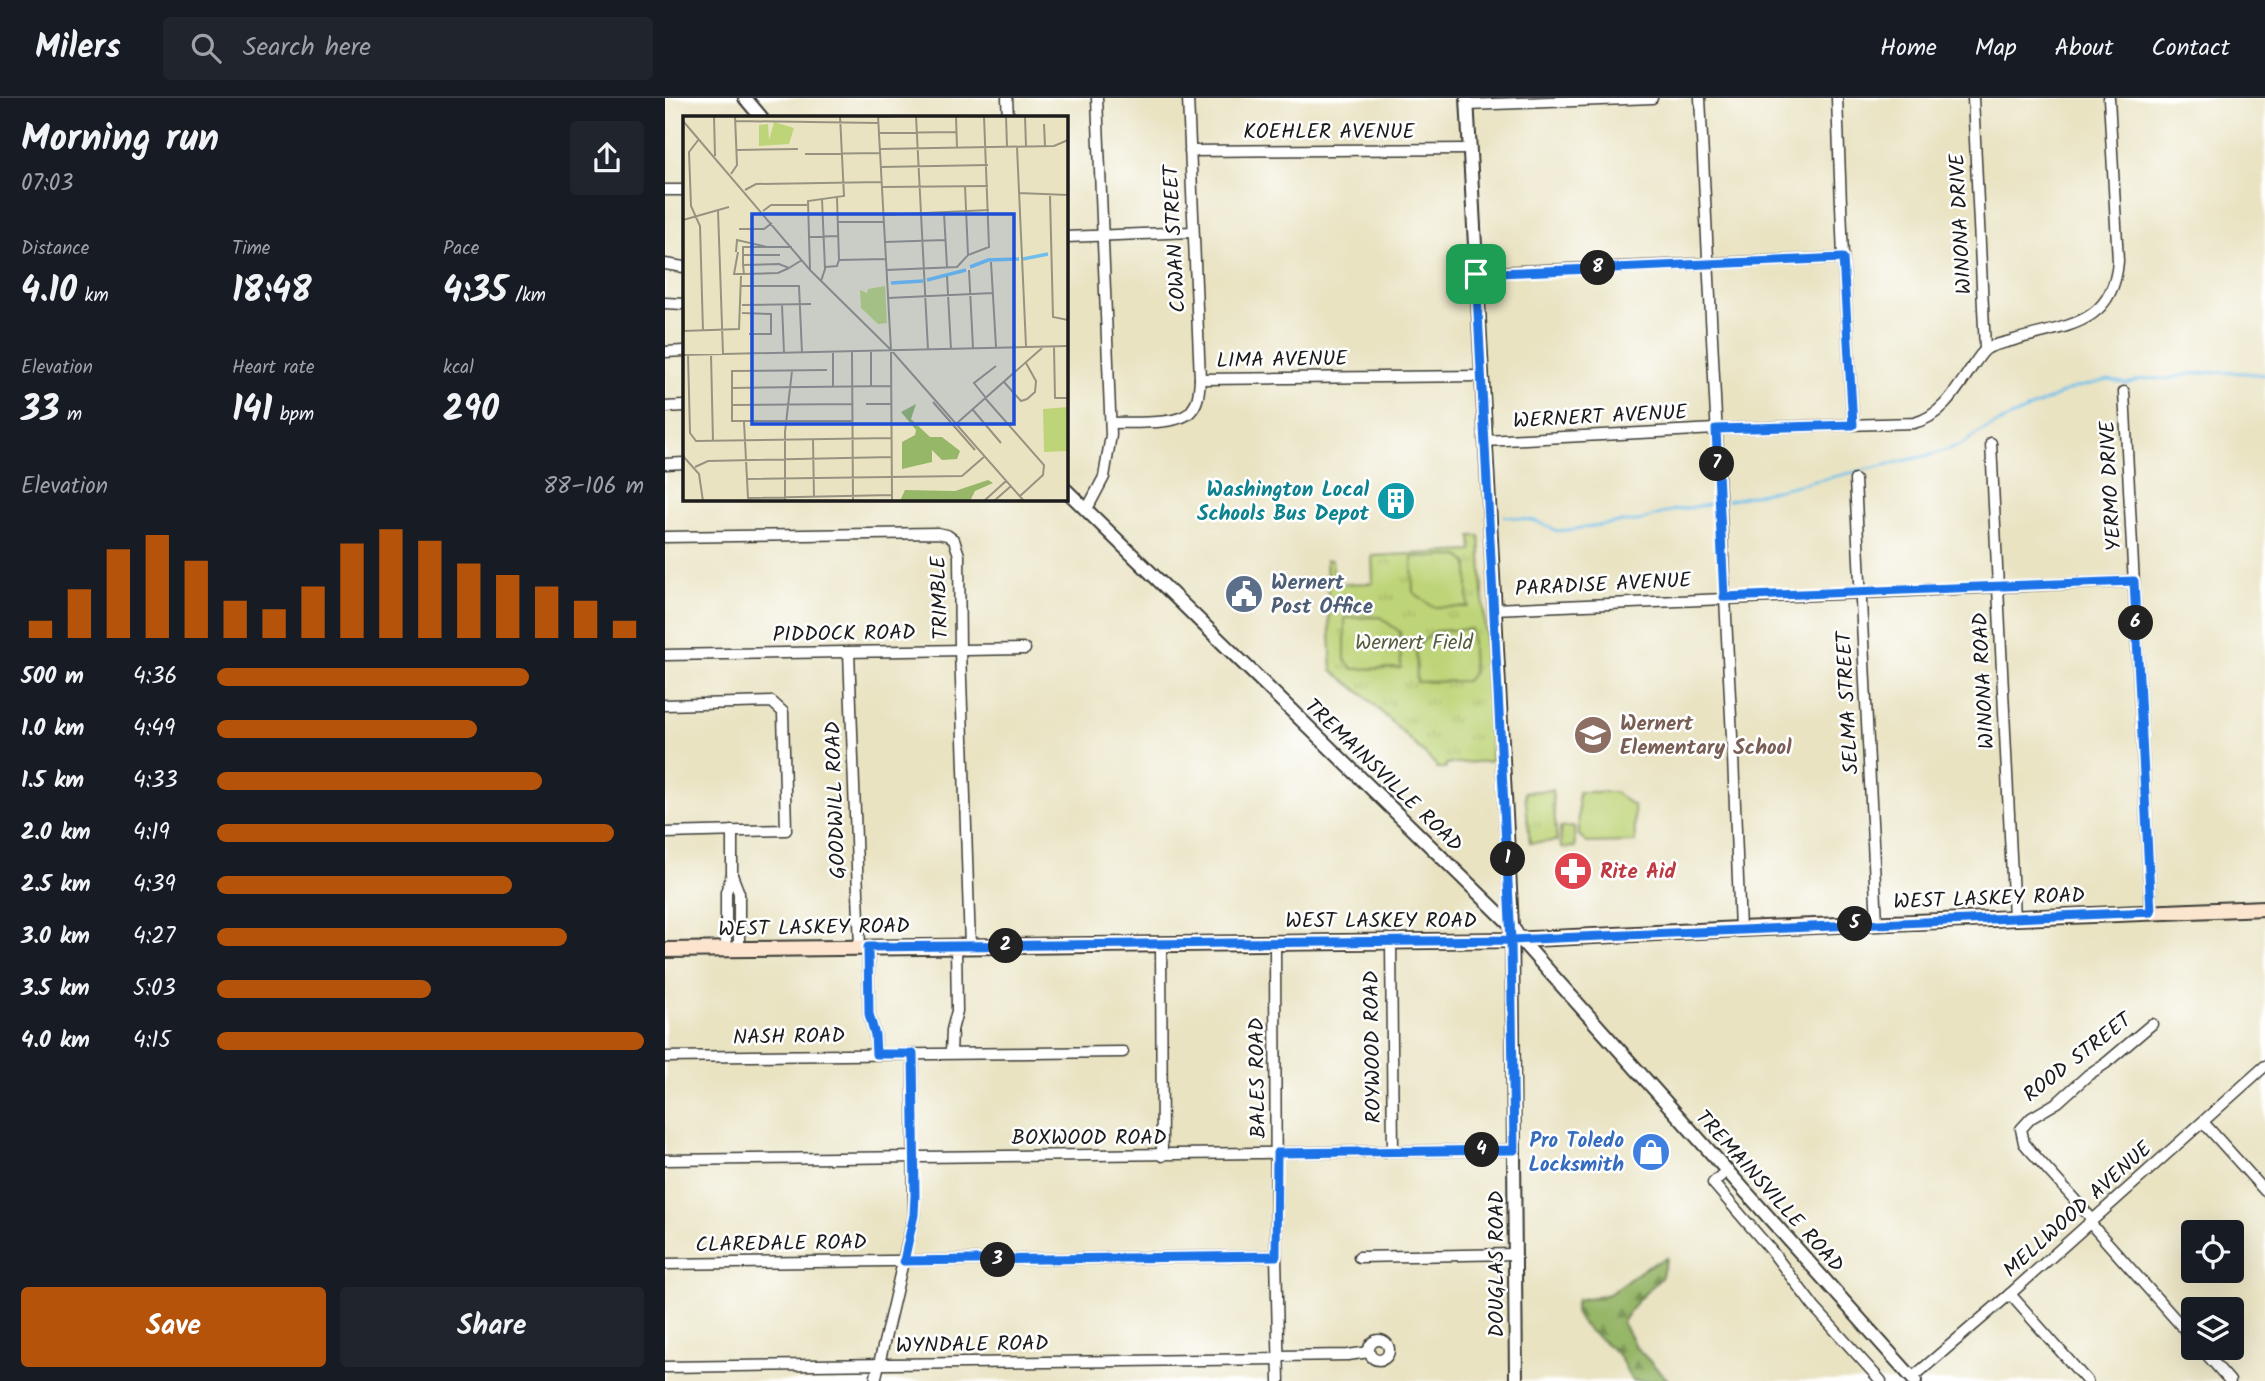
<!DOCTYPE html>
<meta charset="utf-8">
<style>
body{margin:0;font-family:Kalam,sans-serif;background:#20242c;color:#f1f3f6;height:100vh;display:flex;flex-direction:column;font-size:26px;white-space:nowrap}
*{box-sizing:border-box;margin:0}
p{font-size:23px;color:#9ea1a6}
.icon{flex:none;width:38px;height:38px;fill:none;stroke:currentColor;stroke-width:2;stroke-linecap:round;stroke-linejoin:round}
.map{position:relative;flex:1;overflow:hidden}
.details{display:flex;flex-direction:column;background:#171b24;width:665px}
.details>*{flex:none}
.controls{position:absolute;left:1516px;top:1122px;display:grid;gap:14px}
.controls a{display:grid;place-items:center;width:63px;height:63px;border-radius:7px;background:#171b24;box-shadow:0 7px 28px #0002;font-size:35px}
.pin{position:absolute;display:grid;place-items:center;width:60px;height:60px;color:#fff;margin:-30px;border-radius:14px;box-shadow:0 4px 10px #0006}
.km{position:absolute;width:35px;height:35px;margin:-18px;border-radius:50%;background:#222;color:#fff;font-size:19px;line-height:35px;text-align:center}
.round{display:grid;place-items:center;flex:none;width:74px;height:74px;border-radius:7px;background:#20242c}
.headline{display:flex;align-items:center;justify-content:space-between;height:119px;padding:0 21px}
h1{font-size:38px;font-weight:700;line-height:52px}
.metrics{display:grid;grid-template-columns:repeat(3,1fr);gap:10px;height:119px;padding:7px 21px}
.metrics div{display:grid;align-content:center}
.metrics b{font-size:35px;font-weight:700}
.metrics small{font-size:19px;font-weight:400}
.metrics p{font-size:19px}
.chart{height:196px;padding:14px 21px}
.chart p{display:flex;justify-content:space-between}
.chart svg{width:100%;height:126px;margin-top:7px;stroke:#b45309;stroke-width:6}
.cta{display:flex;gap:14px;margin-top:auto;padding:14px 21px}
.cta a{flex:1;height:80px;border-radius:7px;background:#b45309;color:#fff;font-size:28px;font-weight:700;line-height:80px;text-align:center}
.cta a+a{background:#20242c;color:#f1f3f6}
ul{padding:0 21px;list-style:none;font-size:23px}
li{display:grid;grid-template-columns:112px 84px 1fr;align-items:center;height:52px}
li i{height:18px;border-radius:9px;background:#b45309}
header{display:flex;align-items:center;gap:42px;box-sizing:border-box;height:98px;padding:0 35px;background:#171b24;border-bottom:2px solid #363941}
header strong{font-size:33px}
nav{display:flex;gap:38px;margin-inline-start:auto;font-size:24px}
.search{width:490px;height:63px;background:#20242c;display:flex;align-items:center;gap:18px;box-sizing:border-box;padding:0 24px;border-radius:7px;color:#9ea1a6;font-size:26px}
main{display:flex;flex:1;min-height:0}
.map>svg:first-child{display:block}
.forest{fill:url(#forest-firs);stroke:#596942;stroke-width:2}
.park{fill:url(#park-tufts);stroke:#6d784a;stroke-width:2}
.pitch{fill:#bed478;stroke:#6d784a;stroke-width:2}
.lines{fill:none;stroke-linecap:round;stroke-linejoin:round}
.stream{stroke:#70bfeb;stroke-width:2.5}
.minor-casing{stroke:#3b3a35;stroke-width:13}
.tertiary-casing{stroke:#3b3a35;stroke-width:16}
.secondary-casing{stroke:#3b3a35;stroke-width:18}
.minor{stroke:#fff;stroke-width:10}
.tertiary{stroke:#fff;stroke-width:12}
.secondary{stroke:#fce5cf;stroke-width:14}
.route-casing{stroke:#fff;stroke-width:14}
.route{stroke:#1a73e8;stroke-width:9}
.labels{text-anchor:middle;stroke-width:5;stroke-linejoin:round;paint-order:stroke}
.street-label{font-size:21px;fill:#1c1c1c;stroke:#fff}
.culture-label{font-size:21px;font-weight:bold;fill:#0d838f;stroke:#fff;text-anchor:end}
.service-label{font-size:21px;font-weight:bold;fill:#4e5e75;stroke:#fff;text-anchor:start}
.park-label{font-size:21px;fill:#555c3c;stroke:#fff}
.education-label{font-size:21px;font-weight:bold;fill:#785e54;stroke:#fff;text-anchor:start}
.health-label{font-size:21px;font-weight:bold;fill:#be3a42;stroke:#fff;text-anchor:start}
.shop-label{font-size:21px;font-weight:bold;fill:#366cbe;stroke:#fff;text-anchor:end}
.inset-river{fill:none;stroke:#70bfeb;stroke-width:3.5}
.inset-road{fill:none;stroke:#979380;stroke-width:2}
.view{fill:#1d4ed8;fill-opacity:0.15;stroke:#1d4ed8;stroke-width:3.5}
.inset-edge{fill:none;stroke:#1c1c1c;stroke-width:3.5}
</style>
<header>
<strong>Milers</strong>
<div class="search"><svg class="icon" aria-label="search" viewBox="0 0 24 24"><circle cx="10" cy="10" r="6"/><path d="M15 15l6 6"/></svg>Search here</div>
<nav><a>Home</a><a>Map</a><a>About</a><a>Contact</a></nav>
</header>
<main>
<section class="details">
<div class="headline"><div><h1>Morning run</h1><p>07:03</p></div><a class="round"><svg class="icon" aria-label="share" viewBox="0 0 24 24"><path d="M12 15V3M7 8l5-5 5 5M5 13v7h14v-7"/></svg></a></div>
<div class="metrics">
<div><p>Distance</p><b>4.10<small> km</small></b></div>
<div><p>Time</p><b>18:48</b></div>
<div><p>Pace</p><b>4:35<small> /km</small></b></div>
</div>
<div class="metrics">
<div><p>Elevation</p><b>33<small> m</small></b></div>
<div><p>Heart rate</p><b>141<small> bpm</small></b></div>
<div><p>kcal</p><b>290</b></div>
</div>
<div class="chart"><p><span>Elevation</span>88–106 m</p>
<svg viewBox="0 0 160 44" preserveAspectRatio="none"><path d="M5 44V38M15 44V27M25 44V13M35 44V8M45 44V17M55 44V31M65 44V34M75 44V26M85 44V11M95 44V6M105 44V10M115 44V18M125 44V22M135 44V26M145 44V31M155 44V38"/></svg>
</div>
<ul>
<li><b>500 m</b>4:36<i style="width:73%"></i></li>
<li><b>1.0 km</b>4:49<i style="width:61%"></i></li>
<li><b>1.5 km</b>4:33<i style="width:76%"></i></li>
<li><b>2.0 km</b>4:19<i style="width:93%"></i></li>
<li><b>2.5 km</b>4:39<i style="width:69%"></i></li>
<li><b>3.0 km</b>4:27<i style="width:82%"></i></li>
<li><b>3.5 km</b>5:03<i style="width:50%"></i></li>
<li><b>4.0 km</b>4:15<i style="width:100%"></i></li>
</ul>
<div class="cta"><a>Save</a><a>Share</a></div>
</section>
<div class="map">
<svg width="1600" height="1283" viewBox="0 0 1600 1283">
<defs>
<pattern id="forest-firs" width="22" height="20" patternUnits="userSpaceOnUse" patternTransform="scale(1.75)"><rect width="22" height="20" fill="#96b668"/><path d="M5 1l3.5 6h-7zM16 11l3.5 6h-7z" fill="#7a9355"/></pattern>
<pattern id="park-tufts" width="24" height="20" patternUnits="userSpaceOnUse" patternTransform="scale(1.75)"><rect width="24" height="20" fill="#bed478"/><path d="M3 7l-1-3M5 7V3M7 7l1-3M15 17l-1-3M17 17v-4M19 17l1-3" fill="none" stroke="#a3b567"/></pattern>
</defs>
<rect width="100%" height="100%" fill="#fff"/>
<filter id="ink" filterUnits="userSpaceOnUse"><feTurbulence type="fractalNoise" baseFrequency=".0143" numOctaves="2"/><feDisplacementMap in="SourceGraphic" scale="14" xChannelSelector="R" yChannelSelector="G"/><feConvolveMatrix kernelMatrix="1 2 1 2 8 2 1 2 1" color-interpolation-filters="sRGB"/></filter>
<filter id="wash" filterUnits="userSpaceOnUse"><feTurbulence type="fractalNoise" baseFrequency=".00686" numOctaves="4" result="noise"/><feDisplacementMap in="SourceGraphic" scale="28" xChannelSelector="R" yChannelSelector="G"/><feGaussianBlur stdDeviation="1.57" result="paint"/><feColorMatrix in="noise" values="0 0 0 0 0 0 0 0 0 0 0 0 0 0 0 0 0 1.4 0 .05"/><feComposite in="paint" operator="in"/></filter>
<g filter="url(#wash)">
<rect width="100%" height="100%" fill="#e9e3c2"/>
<path class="forest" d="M1002,1160L996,1180L971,1204L957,1224L970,1248L1004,1283H967C962,1275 959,1265 953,1257C942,1242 900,1225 912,1202L944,1196L983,1168Z"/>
<g class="park">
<polygon points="806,438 815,438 827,663 781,666 781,670 772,670 771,667 700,598 667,572 661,462 667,462 669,486 708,485 707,458 807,453"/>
<polygon points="887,692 892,743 865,745 860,694"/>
</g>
<g class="pitch">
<polygon points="795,458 803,466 803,509 768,509 748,494 747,459"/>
<polygon points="715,519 735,534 736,570 688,571 680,562 680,520"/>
<polygon points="806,531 808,574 801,583 752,584 751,549 770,533"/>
<polygon points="913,694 949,694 969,708 970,744 922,745 914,737"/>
<polygon points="909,729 910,749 896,750 895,730"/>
</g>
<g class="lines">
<g class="stream">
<path d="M1062,403L1269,356L1296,347L1318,332L1409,290L1444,282L1462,286C1477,279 1483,281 1500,281C1509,280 1518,277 1527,276C1551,274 1576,274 1600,277"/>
<polyline points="839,418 871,423 892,433 903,432 955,424 970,424 1009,412 1049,406"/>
</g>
</g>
</g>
<g filter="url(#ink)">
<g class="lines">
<defs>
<g id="minor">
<polyline points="342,0 343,19"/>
<polyline points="523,0 535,281"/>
<polyline points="1035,0 1068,659 1075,831"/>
<polyline points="1172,0 1178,160 1188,327"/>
<polyline points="1308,0 1320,251"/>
<polyline points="802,7 987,0"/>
<polyline points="525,53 804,51"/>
<polyline points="0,92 19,92"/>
<polyline points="401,139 528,134"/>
<polyline points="0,166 19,169"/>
<polyline points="811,175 1178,160"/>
<polyline points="0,205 19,206"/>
<polyline points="0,254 19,253"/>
<polyline points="1459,294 1486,815"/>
<polyline points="0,309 19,308"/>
<path d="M446,325C465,324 514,328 526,313C534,304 534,292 535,281L817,278"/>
<path d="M820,343L1051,331L1249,325C1278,318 1293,289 1309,266C1313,261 1317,253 1323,250C1330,246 1340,245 1349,242C1400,227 1448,228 1453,163L1444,0"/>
<polyline points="1326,345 1349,820"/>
<polyline points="0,366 19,365"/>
<polyline points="1190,382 1212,825"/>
<polyline points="421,413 439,379 446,337 432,0"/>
<polyline points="0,439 272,435 282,437 289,442 294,457 295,552 305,848"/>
<polyline points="829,511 1469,483"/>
<polyline points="184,554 195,849"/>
<polyline points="0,557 360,551"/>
<polyline points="0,607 107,604 118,614 121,732 0,735"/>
<polyline points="67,733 67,777 74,795 74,851"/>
<polyline points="610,844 611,1158 614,1283"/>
<polyline points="726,844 728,1053"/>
<polyline points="496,845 497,1058"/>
<polyline points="203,849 204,916 210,937 211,956"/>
<polyline points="61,851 61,794 67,777"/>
<polyline points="286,955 287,932 292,913 291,848"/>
<polyline points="0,959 458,954"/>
<polyline points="1538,1024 1600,1093"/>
<polyline points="0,1062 849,1052"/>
<polyline points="1061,1073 1048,1085 1105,1151 1149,1209 1216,1283"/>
<polyline points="1427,1121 1364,1051 1359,1045 1356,1031 1366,1020 1393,1004 1423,977 1441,965 1487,926"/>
<polyline points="1424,1124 1528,1241"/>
<polyline points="694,1159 850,1156"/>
<polyline points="0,1166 611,1158"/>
<polyline points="1345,1196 1422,1283"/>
<circle cx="714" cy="1252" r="10"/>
<polyline points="1536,1250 1565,1283"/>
<polyline points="614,1258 683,1257 704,1254"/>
<polyline points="0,1269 614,1261"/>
<polyline points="1247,1280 1345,1196 1600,968"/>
<polyline points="210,1283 249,1117 248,956"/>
</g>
<g id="tertiary">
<polyline points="80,0 96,19"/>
<polyline points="802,0 847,828 851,1283"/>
<polyline points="401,392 847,828 855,841 1250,1283"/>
</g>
<polyline id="secondary" points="0,852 846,842 1075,831 1600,810"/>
</defs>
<use href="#minor" class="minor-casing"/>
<use href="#tertiary" class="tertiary-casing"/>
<use href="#secondary" class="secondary-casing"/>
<use href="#minor" class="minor"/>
<use href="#tertiary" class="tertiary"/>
<use href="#secondary" class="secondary"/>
</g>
</g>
<g class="lines" filter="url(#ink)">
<defs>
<polyline id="route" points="811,176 846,842 203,849 204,916 210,937 211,956 248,956 250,1097 249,1117 239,1163 611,1158 612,1055 849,1052 846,842 1486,814 1469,483 1059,499 1051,331 1188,327 1178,160 811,176"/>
</defs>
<use href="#route" class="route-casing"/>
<use href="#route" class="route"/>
</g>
<defs>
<symbol id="building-disc" viewBox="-11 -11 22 22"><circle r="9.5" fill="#0f9aa8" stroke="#fff"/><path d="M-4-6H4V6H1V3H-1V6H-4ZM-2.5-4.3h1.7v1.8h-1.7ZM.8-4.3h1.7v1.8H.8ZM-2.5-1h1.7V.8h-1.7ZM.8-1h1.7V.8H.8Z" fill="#fff"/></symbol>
<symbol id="civic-disc" viewBox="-11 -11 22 22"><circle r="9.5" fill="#5c6f8a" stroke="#fff"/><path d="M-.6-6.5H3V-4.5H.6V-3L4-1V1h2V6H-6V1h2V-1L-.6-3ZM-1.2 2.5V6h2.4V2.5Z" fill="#fff"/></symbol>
<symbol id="school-disc" viewBox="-11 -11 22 22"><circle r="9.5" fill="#8d6e63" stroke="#fff"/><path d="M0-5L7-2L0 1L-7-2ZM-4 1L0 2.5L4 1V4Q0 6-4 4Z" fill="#fff"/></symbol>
<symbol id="pharmacy-disc" viewBox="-11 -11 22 22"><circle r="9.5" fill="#e0444e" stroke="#fff"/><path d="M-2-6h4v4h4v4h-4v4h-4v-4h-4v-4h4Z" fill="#fff"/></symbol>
<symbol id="shop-disc" viewBox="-11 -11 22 22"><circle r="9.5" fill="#3f7fe0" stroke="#fff"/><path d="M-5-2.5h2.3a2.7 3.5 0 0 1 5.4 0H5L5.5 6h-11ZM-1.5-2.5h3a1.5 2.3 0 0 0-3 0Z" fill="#fff"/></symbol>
</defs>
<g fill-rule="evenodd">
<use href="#building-disc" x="709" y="381" width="44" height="44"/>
<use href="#civic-disc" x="557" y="474" width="44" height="44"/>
<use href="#school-disc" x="906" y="615" width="44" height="44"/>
<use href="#pharmacy-disc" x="886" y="751" width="44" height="44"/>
<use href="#shop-disc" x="964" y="1032" width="44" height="44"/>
</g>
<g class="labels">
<g class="street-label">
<text x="664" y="40">KOEHLER AVENUE</text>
<text transform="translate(1295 126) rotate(-93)" y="7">WINONA DRIVE</text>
<text transform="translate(509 141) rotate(-93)" y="7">COWAN STREET</text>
<text transform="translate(617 261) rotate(-1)" y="7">LIMA AVENUE</text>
<text transform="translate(935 318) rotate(-3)" y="7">WERNERT AVENUE</text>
<text transform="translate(1445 388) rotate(-93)" y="7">YERMO DRIVE</text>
<text transform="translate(938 486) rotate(-3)" y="7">PARADISE AVENUE</text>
<text transform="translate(274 500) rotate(-92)" y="7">TRIMBLE</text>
<text transform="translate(179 535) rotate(-1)" y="7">PIDDOCK ROAD</text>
<text transform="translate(1318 583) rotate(-93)" y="7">WINONA ROAD</text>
<text transform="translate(1182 605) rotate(-93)" y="7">SELMA STREET</text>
<text transform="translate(719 677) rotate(44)" y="7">TREMAINSVILLE ROAD</text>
<text transform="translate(170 702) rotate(-92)" y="7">GOODWILL ROAD</text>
<text transform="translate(1324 800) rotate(-2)" y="7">WEST LASKEY ROAD</text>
<text x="716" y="829">WEST LASKEY ROAD</text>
<text transform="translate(149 829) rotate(-1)" y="7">WEST LASKEY ROAD</text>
<text transform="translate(124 938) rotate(-1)" y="7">NASH ROAD</text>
<text transform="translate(707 949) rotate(-91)" y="7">ROYWOOD ROAD</text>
<text transform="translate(1412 959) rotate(-38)" y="7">ROOD STREET</text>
<text transform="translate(592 980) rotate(-91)" y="7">BALES ROAD</text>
<text x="424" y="1046">BOXWOOD ROAD</text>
<text transform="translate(1105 1093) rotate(48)" y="7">TREMAINSVILLE ROAD</text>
<text transform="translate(1412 1111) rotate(-42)" y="7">MELLWOOD AVENUE</text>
<text transform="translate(116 1145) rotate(-1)" y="7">CLAREDALE ROAD</text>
<text transform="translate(831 1166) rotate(-90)" y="7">DOUGLAS ROAD</text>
<text transform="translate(307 1246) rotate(-1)" y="7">WYNDALE ROAD</text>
</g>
<g class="culture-label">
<text x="704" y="398">Washington Local<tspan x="704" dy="24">Schools Bus Depot</tspan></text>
</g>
<g class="service-label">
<text x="606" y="491">Wernert<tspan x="606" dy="24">Post Office</tspan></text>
</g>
<g class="park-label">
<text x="749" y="551">Wernert Field</text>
</g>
<g class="education-label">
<text x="955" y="632">Wernert<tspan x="955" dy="24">Elementary School</tspan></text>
</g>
<g class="health-label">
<text x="935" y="780">Rite Aid</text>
</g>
<g class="shop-label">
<text x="959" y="1049">Pro Toledo<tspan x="959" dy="24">Locksmith</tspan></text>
</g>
</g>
<g transform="translate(18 18)">
<rect width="385" height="385" fill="#e9e3c2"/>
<path d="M233,288L228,303L247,321H259L277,335L274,343L259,344L249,334V346L219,353V326L232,319L233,314L218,296ZM305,364L310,367L292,375L287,385H217L222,374L272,375Z" fill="#96b668"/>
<path d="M202,170L204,207L195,208L178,192L177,174L184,177L185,173ZM385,291V335L361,336L360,293Z" fill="#bed478"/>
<path d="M91,6L111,12L106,28L76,30V9L85,8L86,24Z" fill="#bed478"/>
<path class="inset-river" d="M340,143L365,138M287,151L305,144L336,143M244,164L283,154M208,167L240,165"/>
<path class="inset-road" d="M31,0L32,40M195,0L208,234L209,385M233,0L245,234M273,0L274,32M323,0L324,31M342,0L343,31M195,1L217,0M0,5L127,154L208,234L341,385M53,5L195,7M361,8L362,30M196,17L273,16M16,23L6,36L8,90L17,110L20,215M334,31L343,230M197,33L371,30L385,24M54,34L115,33M122,38L197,37M198,51L305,49M48,58L54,49L52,0M282,70L285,139M199,71L305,70M62,74L73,68L199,66M336,77L385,79M367,80L370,201L385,204M154,82L156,144M35,94L40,238M80,95L88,89H124M261,97L264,151M200,99L306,94M0,104L46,91M155,106H201M56,113H81L89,107M126,121L155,120M202,126L262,124M109,131H60V149L96,148L106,152L119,144M53,136L54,124L84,131M55,136L51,158H61M60,139H97M308,146L313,231M60,149L61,158L95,157L106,152M142,151L154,150L156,144L203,143M127,154L125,85L161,80L157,0M203,154L274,151L285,139L306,131L301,0M286,154L290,232M264,160L268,233M138,165L142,153L139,83M58,170H116L119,237M0,179L1,215M205,182L310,177M59,189L128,188M99,189L101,237M59,197L88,198V218H66M0,215L56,213L58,160M371,230L372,282H385M150,236V271M169,236L170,385M188,236V271M5,238L7,317L13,325L208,322M28,238L30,326M0,239L385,230M144,254L49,255V305H169M321,266L338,285L344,283L352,276L353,265L343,247M48,272L208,270M302,282L361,349L360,359L337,380M303,282L291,267L313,250M250,286L292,334M183,288H208M48,289L169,288M290,294L318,327M61,306L65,382L209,379M273,308L359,232M130,324L131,381M0,340L16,358L20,385M12,351L25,345L209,341M63,363L279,360L302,340M102,385V316L109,255M301,385L323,365M311,385L328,370"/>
<path class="view" d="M69,98H331V308H69Z"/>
<rect width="385" height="385" class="inset-edge"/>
</g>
</svg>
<div class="controls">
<a><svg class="icon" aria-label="locate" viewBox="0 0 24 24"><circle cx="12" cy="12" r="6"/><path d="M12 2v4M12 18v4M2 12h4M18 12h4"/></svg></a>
<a><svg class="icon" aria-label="layers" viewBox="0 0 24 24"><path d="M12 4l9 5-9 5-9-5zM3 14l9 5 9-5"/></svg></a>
</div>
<div class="pin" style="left:811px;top:176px;background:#1e9e55"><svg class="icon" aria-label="arrive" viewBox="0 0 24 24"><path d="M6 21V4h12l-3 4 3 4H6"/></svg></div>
<b class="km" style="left:843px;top:761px">1</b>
<b class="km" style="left:341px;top:848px">2</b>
<b class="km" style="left:333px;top:1162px">3</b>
<b class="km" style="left:817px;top:1052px">4</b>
<b class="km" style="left:1190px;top:826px">5</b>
<b class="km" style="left:1471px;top:525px">6</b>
<b class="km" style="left:1052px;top:366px">7</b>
<b class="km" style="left:933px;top:170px">8</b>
</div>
</main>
